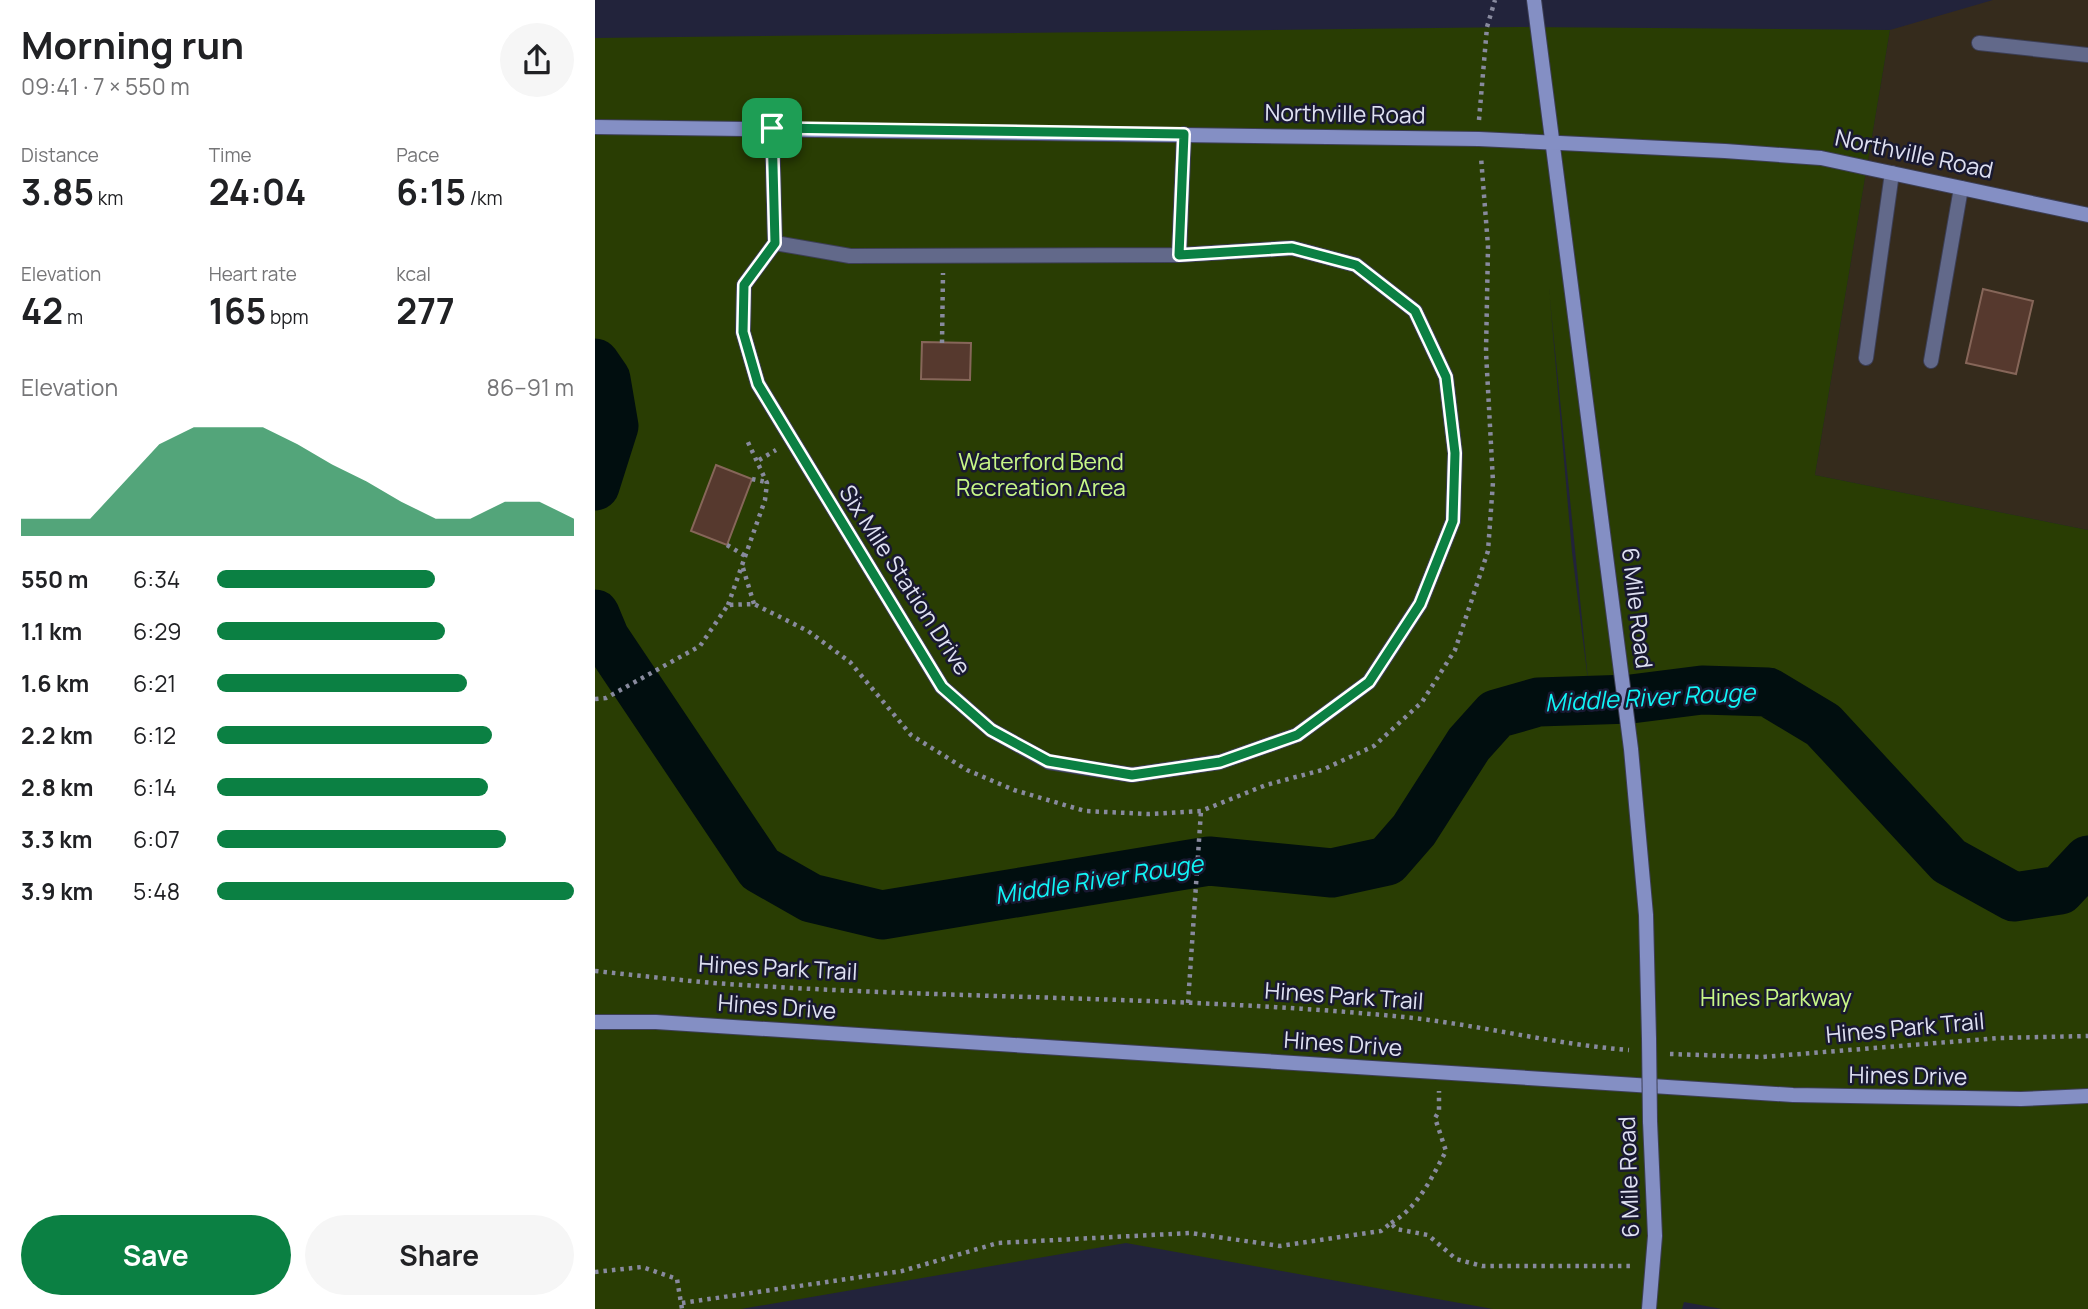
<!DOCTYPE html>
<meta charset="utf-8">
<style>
body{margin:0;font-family:Manrope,sans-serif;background:#f6f6f6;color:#202124;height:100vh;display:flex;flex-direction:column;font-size:26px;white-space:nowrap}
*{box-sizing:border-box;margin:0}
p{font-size:23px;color:#757577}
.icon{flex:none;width:38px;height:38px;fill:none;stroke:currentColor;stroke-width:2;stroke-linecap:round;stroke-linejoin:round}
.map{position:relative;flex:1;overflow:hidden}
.panel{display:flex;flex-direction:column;background:#fff;width:595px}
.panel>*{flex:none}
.pin{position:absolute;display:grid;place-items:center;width:60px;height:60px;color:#fff;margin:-30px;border-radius:14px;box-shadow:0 4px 10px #0006}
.round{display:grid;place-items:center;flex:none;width:74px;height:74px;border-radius:37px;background:#f6f6f6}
.overview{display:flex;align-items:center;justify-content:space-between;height:119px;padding:0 21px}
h1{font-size:38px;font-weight:700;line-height:52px}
.stats{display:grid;grid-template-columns:repeat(3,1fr);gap:10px;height:119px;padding:7px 21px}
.stats div{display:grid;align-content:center}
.stats b{font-size:35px;font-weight:700}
.stats small{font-size:19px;font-weight:400}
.stats p{font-size:19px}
.chart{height:196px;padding:14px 21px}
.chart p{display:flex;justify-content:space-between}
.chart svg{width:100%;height:126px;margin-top:7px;fill:#0b8043;opacity:.7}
.button{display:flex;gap:14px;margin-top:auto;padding:14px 21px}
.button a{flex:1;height:80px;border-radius:42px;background:#0b8043;color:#fff;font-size:28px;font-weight:700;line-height:80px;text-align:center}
.button a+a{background:#f6f6f6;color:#202124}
ul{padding:0 21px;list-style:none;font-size:23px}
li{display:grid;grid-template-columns:112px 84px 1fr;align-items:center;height:52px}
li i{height:18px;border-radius:9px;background:#0b8043}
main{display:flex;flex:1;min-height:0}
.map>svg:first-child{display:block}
.commercial{fill:#352b1c}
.green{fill:#293d03;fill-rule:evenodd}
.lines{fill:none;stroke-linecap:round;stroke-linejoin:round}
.river{stroke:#010e0f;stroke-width:49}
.building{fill:#56392e;stroke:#866659;stroke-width:2}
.lane-casing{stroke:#3c3e55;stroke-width:16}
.street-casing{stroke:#3c3e55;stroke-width:16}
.secondary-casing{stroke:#3c3e55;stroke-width:16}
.path{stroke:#888a9e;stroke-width:4.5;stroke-dasharray:3.5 5;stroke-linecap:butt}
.lane{stroke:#62698a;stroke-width:14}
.street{stroke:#62698a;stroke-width:14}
.secondary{stroke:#848fc4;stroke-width:14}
.secondary-bridge-casing{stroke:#3c3e55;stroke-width:16;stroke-linecap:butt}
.secondary-bridge{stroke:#848fc4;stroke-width:14}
.route-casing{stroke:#fff;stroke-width:14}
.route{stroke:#0b8043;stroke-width:9}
.labels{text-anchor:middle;stroke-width:5;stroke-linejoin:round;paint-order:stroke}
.street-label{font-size:23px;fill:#dfe1f2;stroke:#191931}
.park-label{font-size:23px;fill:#c8f787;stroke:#191931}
.water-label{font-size:24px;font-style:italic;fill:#11f5f7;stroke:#191931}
</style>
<main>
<section class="panel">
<div class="overview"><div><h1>Morning run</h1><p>09:41 · 7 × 550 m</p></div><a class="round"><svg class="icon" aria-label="share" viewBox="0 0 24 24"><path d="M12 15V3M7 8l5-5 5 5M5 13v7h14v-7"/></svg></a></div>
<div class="stats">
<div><p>Distance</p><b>3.85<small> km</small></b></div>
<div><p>Time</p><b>24:04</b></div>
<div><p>Pace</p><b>6:15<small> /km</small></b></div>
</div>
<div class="stats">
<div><p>Elevation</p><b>42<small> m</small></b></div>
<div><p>Heart rate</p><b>165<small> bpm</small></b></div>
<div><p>kcal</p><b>277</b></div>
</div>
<div class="chart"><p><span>Elevation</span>86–91 m</p>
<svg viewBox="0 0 160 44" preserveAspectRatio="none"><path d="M0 44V38L10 38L20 38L30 25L40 12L50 6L60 6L70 6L80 12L90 19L100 25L110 32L120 38L130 38L140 32L150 32L160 38V44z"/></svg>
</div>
<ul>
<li><b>550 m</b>6:34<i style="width:61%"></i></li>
<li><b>1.1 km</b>6:29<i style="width:64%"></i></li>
<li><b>1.6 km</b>6:21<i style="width:70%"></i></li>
<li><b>2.2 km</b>6:12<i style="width:77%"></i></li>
<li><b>2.8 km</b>6:14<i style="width:76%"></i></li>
<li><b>3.3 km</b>6:07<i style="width:81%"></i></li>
<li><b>3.9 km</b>5:48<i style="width:100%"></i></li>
</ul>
<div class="button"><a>Save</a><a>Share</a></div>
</section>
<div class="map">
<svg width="1493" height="1309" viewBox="0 0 1493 1309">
<rect width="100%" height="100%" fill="#22233b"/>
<polygon class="commercial" points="1398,0 1493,0 1493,530 1220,475 1295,30"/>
<path class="green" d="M923,27L1295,30L1220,475L1493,530V1309H1127L1089,1302L1087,1309H898L531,1243L146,1309H0V38ZM954,289V290L994,689L977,552Z"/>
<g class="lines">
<g class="river">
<polyline points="0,363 11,379 19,426 0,486"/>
<polyline points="0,614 10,638 165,869 216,898 287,915 614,861 737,873 792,861 819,830 874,744 901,714 943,702 1036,699 1107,690 1173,692 1228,725 1354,861 1419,897 1465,890 1493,860"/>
</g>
</g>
<g class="building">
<polygon points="1388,289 1438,301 1421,374 1371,363"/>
<polygon points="327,342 376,343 375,380 326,379"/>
<polygon points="121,465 157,479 132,545 96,531"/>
</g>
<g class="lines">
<defs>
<g id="lane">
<polyline points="1384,43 1493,55"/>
<polyline points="1336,361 1366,188"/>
</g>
<g id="street">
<polyline points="177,128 180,243 149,285 148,332 163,384 347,687 396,730 454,762 537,775 625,762 702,735 774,682 825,604 858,521 860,453 851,377 820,311 761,265 697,248 584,255 255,256 180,243"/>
<polyline points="584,255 589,134"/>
<polyline points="1271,358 1297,173"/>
</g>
<g id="secondary">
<polyline points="939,0 1036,749 1051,915 1054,1039"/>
<polyline points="0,127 884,139 1130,151 1226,158 1493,215"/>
<polyline points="0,1022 61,1022 1198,1095 1426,1099 1493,1096"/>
<polyline points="1054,1309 1060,1236 1055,1121"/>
</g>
</defs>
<use href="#lane" class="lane-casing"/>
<use href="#street" class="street-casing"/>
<use href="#secondary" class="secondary-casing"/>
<g class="path">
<polyline points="884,120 892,27 900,0"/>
<polyline points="347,343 348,273"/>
<polyline points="164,460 181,450"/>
<polyline points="157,479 171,482"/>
<polyline points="132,545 152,557"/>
<polyline points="148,568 159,604"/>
<polyline points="133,605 170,500 172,483 151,438"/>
<polyline points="0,699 11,698 105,646 133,605 159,604 213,631 255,662 316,735 372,770 419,790 490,811 554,814 606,811 671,785 727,770 779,746 827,702 860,650 893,551 898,482 891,352 893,246 886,157"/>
<path d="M0,971C49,976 98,982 148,985C364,999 582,996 799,1016C878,1023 955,1044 1034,1050"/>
<polyline points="593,1003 606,811"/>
<polyline points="1075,1054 1167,1057 1404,1038 1493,1036"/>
<path d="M796,1223C823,1208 837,1177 851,1151L840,1118L844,1111V1091"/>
<polyline points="0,1272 47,1267 82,1279 87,1309"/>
<polyline points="87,1303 307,1271 403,1243 595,1233 685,1246 786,1231 796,1223 801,1229 833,1235 861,1259 887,1266 1037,1266"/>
</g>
<use href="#lane" class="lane"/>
<use href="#street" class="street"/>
<use href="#secondary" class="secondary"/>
<defs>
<polyline id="secondary-bridge" points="1054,1039 1055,1121"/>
</defs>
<use href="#secondary-bridge" class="secondary-bridge-casing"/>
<use href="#secondary-bridge" class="secondary-bridge"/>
</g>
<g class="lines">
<defs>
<polygon id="route" points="177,128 589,134 584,255 697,248 761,265 820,311 851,377 860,453 858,521 825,604 774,682 702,735 625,762 537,775 453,761 396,730 347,687 163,384 148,332 149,285 180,243"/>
</defs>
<use href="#route" class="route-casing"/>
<use href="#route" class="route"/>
</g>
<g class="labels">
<g class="street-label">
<text transform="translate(750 114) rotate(1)" y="8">Northville Road</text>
<text transform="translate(1319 154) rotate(12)" y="8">Northville Road</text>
<text transform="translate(310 580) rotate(57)" y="8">Six Mile Station Drive</text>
<text transform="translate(1042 608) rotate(83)" y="8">6 Mile Road</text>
<text transform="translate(183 968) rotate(3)" y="8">Hines Park Trail</text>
<text transform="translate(749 996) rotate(4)" y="8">Hines Park Trail</text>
<text transform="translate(182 1007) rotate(4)" y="8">Hines Drive</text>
<text transform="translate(1310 1028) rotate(-5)" y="8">Hines Park Trail</text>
<text transform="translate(748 1044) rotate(4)" y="8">Hines Drive</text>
<text transform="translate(1313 1076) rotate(1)" y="8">Hines Drive</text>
<text transform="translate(1034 1177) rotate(-92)" y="8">6 Mile Road</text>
</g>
<g class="park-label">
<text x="446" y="470">Waterford Bend<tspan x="446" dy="26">Recreation Area</tspan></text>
<text x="1181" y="1006">Hines Parkway</text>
</g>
<g class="water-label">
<text transform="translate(1055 698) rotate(-3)" y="8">Middle River Rouge</text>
<text transform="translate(504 880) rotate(-9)" y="8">Middle River Rouge</text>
</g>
</g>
</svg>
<div class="pin" style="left:177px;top:128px;background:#1e9e55"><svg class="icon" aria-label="arrive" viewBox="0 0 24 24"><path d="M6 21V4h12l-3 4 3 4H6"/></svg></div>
</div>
</main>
